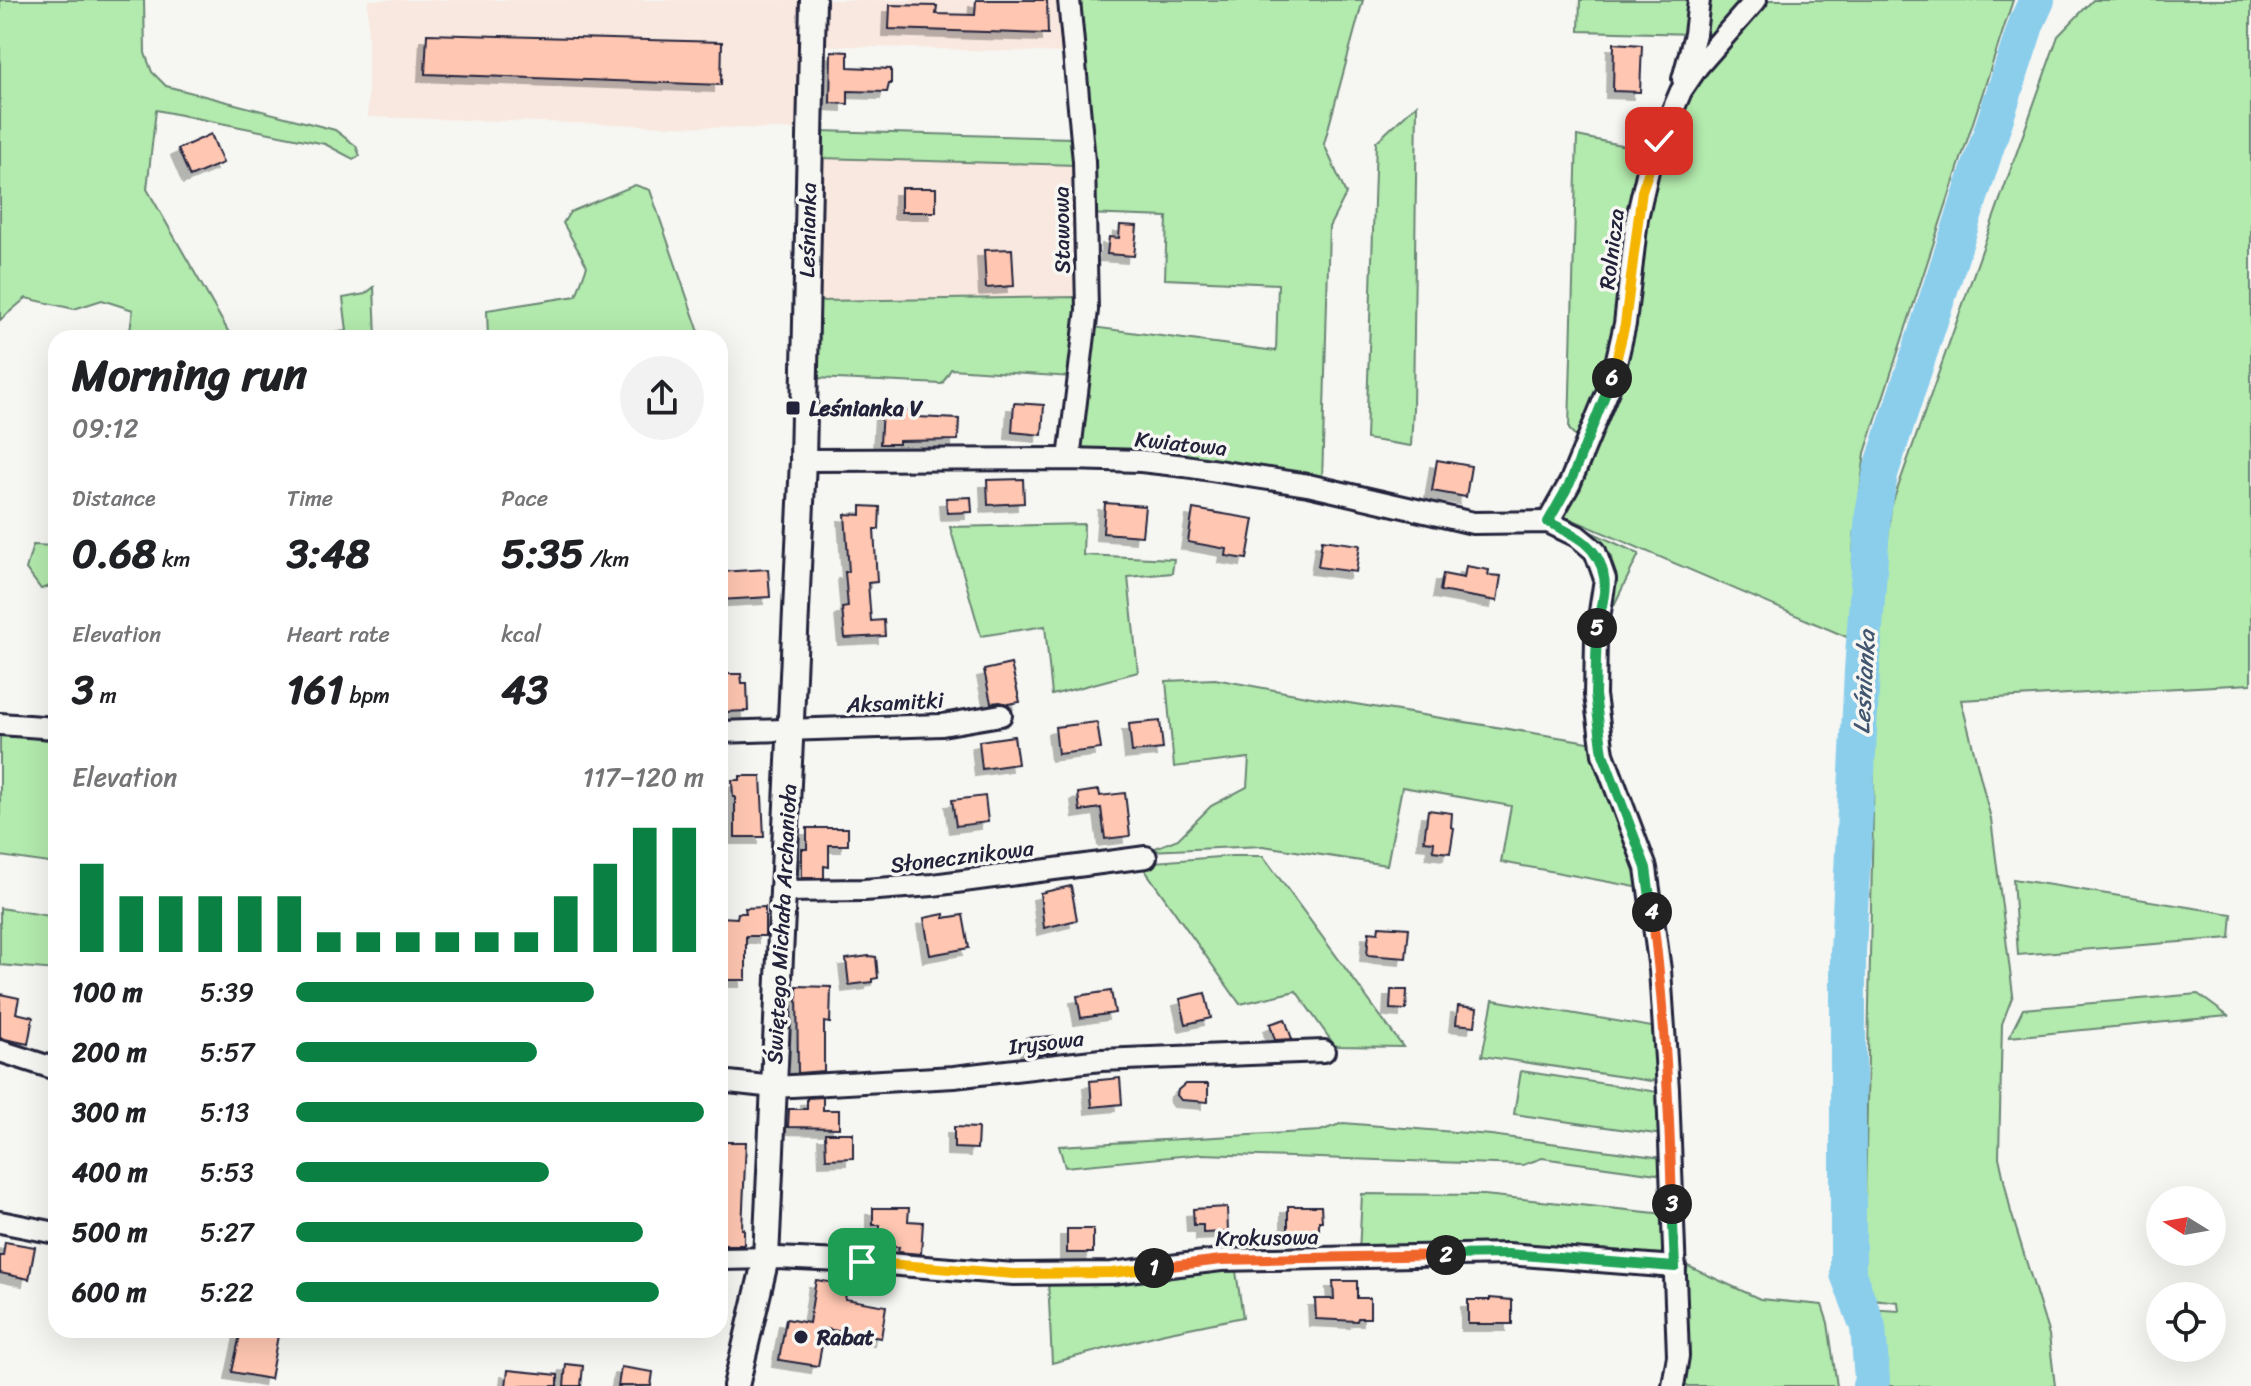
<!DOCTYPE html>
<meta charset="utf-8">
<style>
body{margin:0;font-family:Sriracha,sans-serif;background:#f2f2f2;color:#202124;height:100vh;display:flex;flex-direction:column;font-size:30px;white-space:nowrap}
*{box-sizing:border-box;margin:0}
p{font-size:26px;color:#757577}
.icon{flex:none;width:44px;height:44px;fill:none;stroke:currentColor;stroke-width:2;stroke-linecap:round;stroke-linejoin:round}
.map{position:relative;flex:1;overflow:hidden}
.sheet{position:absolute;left:48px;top:330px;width:680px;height:1008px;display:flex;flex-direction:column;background:#fff;border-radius:24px;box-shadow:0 8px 32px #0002}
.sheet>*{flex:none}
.needle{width:52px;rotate:281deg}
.tools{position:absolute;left:2146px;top:1186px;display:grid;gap:16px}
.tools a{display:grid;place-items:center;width:80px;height:80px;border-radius:50%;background:#fff;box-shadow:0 8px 32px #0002;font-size:40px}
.pin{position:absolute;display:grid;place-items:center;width:68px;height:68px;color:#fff;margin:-34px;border-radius:16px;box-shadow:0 4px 12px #0006}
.km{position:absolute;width:40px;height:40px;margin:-20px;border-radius:50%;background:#222;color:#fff;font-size:22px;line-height:40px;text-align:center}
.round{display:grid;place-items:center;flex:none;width:84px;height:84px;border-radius:42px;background:#f2f2f2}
.headline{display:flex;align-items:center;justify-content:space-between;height:136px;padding:0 24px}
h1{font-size:44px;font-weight:800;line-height:60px}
.stats{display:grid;grid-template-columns:repeat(3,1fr);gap:12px;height:136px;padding:8px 24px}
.stats div{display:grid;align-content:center}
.stats b{font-size:40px;font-weight:800}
.stats small{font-size:22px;font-weight:400}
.stats p{font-size:22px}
.chart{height:224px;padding:16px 24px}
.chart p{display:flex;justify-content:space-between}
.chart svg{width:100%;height:144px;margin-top:8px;stroke:#0b8043;stroke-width:6}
ul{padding:0 24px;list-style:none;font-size:26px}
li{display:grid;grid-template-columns:128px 96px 1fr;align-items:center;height:60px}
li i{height:20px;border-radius:10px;background:#0b8043}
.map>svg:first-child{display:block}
.built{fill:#f9e8df}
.green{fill:#b3eaad;stroke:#6a8674;stroke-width:2}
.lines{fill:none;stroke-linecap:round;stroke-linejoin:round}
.river{stroke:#8bceec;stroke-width:36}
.building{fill:#ffc7b2;stroke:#22223b;stroke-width:2;filter:url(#shadow)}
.minor-casing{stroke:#22223b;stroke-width:26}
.tertiary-casing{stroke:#22223b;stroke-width:30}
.minor{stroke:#f6f6f2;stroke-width:20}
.tertiary{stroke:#f6f6f2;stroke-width:24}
.split-1-casing{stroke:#fff;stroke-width:16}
.split-2-casing{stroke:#fff;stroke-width:16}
.split-3-casing{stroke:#fff;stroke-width:16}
.split-4-casing{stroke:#fff;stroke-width:16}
.split-5-casing{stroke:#fff;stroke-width:16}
.split-6-casing{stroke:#fff;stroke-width:16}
.split-7-casing{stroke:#fff;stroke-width:16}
.split-1{stroke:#f5b400;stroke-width:10}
.split-2{stroke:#f0652b;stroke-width:10}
.split-3{stroke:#22a559;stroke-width:10}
.split-4{stroke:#f0652b;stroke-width:10}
.split-5{stroke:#22a559;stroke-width:10}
.split-6{stroke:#22a559;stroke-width:10}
.split-7{stroke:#f5b400;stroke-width:10}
.poi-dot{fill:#22223b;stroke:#f6f6f2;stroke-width:3}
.labels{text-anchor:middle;stroke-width:7;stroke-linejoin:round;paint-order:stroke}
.street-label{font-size:22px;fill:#22223b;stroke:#f6f6f2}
.poi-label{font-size:22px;font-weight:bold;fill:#22223b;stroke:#f6f6f2;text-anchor:start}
.water-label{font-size:24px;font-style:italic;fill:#425670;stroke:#f6f6f2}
</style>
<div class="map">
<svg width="2251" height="1386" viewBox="0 0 2251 1386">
<defs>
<filter id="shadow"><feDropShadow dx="-7" dy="7" stdDeviation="0" flood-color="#0004"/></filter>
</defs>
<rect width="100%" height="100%" fill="#f6f6f2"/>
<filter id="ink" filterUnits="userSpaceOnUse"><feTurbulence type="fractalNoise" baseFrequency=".0125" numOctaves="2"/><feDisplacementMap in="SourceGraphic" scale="16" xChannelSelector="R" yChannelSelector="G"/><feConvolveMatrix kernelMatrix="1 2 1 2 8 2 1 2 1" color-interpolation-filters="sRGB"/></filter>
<g filter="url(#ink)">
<g class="built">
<polygon points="368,0 1063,0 1068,53 812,45 809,130 368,117"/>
<polygon points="820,158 1077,165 1078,297 819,301"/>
</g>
<g class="green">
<polygon points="0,0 144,0 145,53 152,72 166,86 335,130 356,146 360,156 353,159 325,144 156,110 147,189 232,338 129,338 133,310 102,300 74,309 26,298 0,320"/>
<polygon points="1067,0 1363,0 1324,144 1346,194 1329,227 1322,484 1069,459 1085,326 1276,351 1278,284 1165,279 1167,217 1085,214"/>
<polygon points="1580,0 1735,0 1742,13 1753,0 2013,0 1865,453 1854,537 1849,638 1569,518 1548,522 1585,446 1569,429 1577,136 1655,152 1694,34 1579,31"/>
<polygon points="2093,0 2251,0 2251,684 1961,700 1991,819 2013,995 2002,1024 1999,1157 2011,1212 2049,1335 2055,1386 1877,1386 1867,1309 1899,1311 1898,1302 1863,1298 1876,665 1891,507 2058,36"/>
<polygon points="1417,104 1413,409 1411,446 1366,439 1376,142"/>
<polygon points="820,131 1072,138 1077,165 820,158"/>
<polygon points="635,185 650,190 701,338 488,338 487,310 576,296 587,266 563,223 570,212"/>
<polygon points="374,287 376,338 289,338 347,331 343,298 365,294"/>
<polygon points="1078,297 1072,377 951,369 942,384 816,378 819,301"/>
<polygon points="1084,524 1083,555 1174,559 1172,573 1128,577 1138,672 1052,695 1045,626 981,636 950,527"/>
<path d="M1578,526L1639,554L1600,634C1604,615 1620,567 1608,551C1601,542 1587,534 1578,526Z"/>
<polygon points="33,545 56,546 56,584 41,589 26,569"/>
<polygon points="1215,679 1306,696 1594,743 1624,823 1641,888 1501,862 1511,806 1402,787 1387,865 1263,846 1148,851 1178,839 1211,806 1247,787 1249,758 1174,767 1166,681"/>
<polygon points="0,734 56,741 56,864 0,856"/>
<polygon points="1232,856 1263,856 1403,1047 1335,1046 1296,991 1240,1004 1140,863"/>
<polygon points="2013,879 2232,914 2230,938 2018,955"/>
<polygon points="0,908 56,917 56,970 0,965"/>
<polygon points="2198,994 2228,1016 2009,1037 2023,1009"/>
<polygon points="1493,1000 1658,1028 1661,1077 1651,1081 1482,1056"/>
<polygon points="1521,1071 1658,1092 1663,1135 1514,1114"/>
<polygon points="1343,1123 1491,1135 1662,1158 1664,1175 1542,1158 1523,1165 1202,1154 1065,1167 1059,1146 1320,1131"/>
<polygon points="1362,1194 1484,1195 1665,1214 1665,1249 1656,1259 1359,1253"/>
<polygon points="1679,1262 1760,1299 1822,1305 1828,1323 1837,1386 1678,1386"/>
<polygon points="1235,1265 1243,1317 1165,1333 1052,1363 1048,1280"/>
</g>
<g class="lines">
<polyline class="river" points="1870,1386 1872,1380 1868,1327 1848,1274 1848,953 1862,671 1873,513 1881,471 2027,22 2037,0"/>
</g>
<g class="building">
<polygon points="976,0 1047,0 1048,34 889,29 890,5 937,6 936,14 975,15"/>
<polygon points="427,34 722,42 721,85 425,74"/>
<polygon points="1614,43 1642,45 1640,92 1613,91"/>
<polygon points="831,51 848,52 848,67 891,69 891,84 889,84 887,92 848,91 848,104 830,103"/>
<polygon points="211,134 223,163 190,177 178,149"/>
<rect x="901" y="188" width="35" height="24"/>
<polygon points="1120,225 1137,226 1134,256 1107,254 1109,237 1119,238"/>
<polygon points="1012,249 1014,286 986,288 984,250"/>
<polygon points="1014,403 1044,405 1042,435 1012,432"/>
<polygon points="882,410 917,411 917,417 959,419 958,440 899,441 899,444 880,444"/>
<polygon points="1437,460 1471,466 1466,497 1432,491"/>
<polygon points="1023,479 1024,503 988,505 987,480"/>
<polygon points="971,497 972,512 947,513 946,498"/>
<polygon points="1105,503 1145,506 1142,536 1103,533"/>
<polygon points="861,506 880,507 879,529 874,529 877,582 868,583 871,621 884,620 885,636 845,638 842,608 848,607 845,572 849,572 845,514 861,515"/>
<polygon points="1193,509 1254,519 1247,559 1226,556 1227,549 1188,542"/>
<polygon points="1322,540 1360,545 1356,572 1318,567"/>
<polygon points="1466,566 1489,570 1488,575 1501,576 1497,601 1440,591 1443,574 1464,578"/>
<polygon points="768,569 770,597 720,600 720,572"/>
<polygon points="1011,664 1020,702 1008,704 1000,702 991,703 984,670"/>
<polygon points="723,674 741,674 742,683 747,683 748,711 724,712"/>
<polygon points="1160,721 1163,749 1132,752 1129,724"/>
<polygon points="1097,722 1101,749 1058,754 1055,727"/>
<polygon points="1014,736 1018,764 982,769 979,741"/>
<polygon points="740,776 761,776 764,837 735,837 735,797 733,797 732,780 740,780"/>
<polygon points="1099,790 1100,796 1125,793 1130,836 1105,839 1101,808 1080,811 1078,793"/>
<polygon points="985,796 988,822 956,826 952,800"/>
<polygon points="1428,810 1452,813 1451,827 1454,828 1450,853 1433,851 1434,842 1424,841"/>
<polygon points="807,828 848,828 848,845 829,845 829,867 824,866 824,878 802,878 802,849 807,849"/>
<polygon points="1071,886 1077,920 1044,928 1040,893"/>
<polygon points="765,907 765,936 746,936 746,980 722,980 722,975 720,975 720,917 737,918 738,913 746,913 745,908"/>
<polygon points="944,914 944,918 963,915 969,948 930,955 924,918"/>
<polygon points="1379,926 1409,928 1406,958 1367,955 1369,932 1378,933"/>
<polygon points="869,956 876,957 878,978 872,979 872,982 849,985 846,959"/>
<polygon points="797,986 831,987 830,1023 824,1022 824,1071 798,1073"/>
<polygon points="1391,990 1407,990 1406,1010 1390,1009"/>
<polygon points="1111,991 1115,1013 1081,1018 1077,996"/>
<polygon points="1205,993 1211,1018 1186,1024 1180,999"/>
<polygon points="0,994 19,998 16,1013 33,1017 28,1044 0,1038"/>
<polygon points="1458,1006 1477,1008 1475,1026 1456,1024"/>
<polygon points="1285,1019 1292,1039 1275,1040 1270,1024"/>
<polygon points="1054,1036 1056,1052 1028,1055 1026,1038"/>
<polygon points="1120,1078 1122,1104 1092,1107 1090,1081"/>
<polygon points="1185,1084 1208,1084 1208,1102 1181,1100 1177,1095 1178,1090"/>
<polygon points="823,1097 823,1110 839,1110 839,1128 788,1127 789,1109 807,1109 807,1098"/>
<polygon points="954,1127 978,1128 977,1149 954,1148"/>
<polygon points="825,1133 853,1133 853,1158 826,1159"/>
<polygon points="725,1142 746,1142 742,1229 744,1229 744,1245 720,1245 720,1152 724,1152"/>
<polygon points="1288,1206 1321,1206 1322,1221 1319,1221 1319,1234 1288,1234"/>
<polygon points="1227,1207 1228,1232 1203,1233 1203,1225 1194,1225 1193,1209"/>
<polygon points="873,1208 909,1208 908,1221 923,1222 921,1254 898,1252 899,1247 879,1246 880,1225 873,1225"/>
<rect x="1067" y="1229" width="26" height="24"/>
<polygon points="5,1242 35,1247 29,1279 0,1273 0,1256 3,1256"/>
<polygon points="816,1280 848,1285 845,1299 886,1306 881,1338 825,1329 818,1366 779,1360 786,1319 809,1323"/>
<polygon points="1333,1281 1357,1281 1357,1298 1370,1298 1370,1318 1358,1318 1357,1321 1316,1319 1315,1299 1334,1299"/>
<polygon points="1490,1298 1512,1300 1512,1324 1468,1324 1468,1300 1490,1300"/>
<polygon points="241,1330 279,1330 270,1379 232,1372"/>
<polygon points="566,1364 583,1366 581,1386 564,1386"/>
<polygon points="621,1367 653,1372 651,1386 618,1386"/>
<polygon points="508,1370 558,1375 558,1386 506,1386"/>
</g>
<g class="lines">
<defs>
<g id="minor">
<polyline points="1683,79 1695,34 1699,0"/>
<polyline points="1069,459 1087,310 1084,161 1069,0"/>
<polyline points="803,460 1069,459 1141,461 1185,466 1308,485 1473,523 1548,522 1577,536 1595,551 1605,579 1596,638 1595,695 1603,754 1646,868 1660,970 1668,1089 1678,1356 1673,1386"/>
<polyline points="1548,522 1570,483 1609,388 1617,359 1625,324 1637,218 1649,166 1681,91 1698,66 1756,0"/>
<polyline points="0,724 56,728"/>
<polyline points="720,732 942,725 1001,715"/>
<polyline points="783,891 864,890 933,885 1146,857"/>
<polyline points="0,1051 56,1069"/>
<polyline points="720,1081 774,1087 954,1077 1101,1060 1324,1051"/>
<polyline points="0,1222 56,1233"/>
<polyline points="720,1259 777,1258 862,1262 1014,1274 1112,1273 1221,1260 1508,1254 1675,1267"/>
</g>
<polyline id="tertiary" points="736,1386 766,1258 803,460 813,0"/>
</defs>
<use href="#minor" class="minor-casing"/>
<use href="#tertiary" class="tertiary-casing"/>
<use href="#minor" class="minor"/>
<use href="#tertiary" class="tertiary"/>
</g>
</g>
<g class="lines" filter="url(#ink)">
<defs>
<polyline id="split-1" points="862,1262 1014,1274 1112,1273 1154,1268"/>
<polyline id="split-2" points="1154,1268 1221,1260 1446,1255"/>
<polyline id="split-3" points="1446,1255 1508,1254 1675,1267 1672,1204"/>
<path id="split-4" d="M1652,912C1665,1009 1669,1106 1672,1204"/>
<polyline id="split-5" points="1597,628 1595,695 1603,754 1646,868 1652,912"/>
<path id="split-6" d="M1597,628C1600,614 1607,590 1604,577C1599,545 1574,534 1548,522L1570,483L1612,378"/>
<polyline id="split-7" points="1612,378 1625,324 1642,191 1659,141"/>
</defs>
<use href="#split-1" class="split-1-casing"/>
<use href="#split-2" class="split-2-casing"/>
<use href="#split-3" class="split-3-casing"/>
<use href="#split-4" class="split-4-casing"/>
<use href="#split-5" class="split-5-casing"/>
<use href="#split-6" class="split-6-casing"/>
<use href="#split-7" class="split-7-casing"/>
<use href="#split-1" class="split-1"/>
<use href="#split-2" class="split-2"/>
<use href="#split-3" class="split-3"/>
<use href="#split-4" class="split-4"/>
<use href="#split-5" class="split-5"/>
<use href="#split-6" class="split-6"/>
<use href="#split-7" class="split-7"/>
</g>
<g class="poi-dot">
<rect x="785" y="400" width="16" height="16" rx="4"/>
<circle cx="801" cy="1337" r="8"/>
</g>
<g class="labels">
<g class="street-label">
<text transform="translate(807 230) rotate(-89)" y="8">Leśnianka</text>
<text transform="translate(1061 230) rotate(-91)" y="8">Stawowa</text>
<text transform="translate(1611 249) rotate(-83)" y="8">Rolnicza</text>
<text transform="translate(1181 443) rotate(6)" y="8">Kwiatowa</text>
<text transform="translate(895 702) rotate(-3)" y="8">Aksamitki</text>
<text transform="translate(962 856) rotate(-7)" y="8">Słonecznikowa</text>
<text transform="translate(781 924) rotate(-87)" y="8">Świętego Michała Archanioła</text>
<text transform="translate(1046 1042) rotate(-7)" y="8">Irysowa</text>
<text transform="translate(1267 1237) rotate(-1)" y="8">Krokusowa</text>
</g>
<g class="poi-label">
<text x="809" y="416">Leśnianka V</text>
<text x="817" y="1345">Rabat</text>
</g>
<g class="water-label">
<text transform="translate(1864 682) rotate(-87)" y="8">Leśnianka</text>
</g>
</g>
</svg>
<div class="tools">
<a><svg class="needle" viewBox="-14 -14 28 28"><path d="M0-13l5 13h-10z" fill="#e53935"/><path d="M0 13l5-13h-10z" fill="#757577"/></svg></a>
<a><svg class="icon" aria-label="locate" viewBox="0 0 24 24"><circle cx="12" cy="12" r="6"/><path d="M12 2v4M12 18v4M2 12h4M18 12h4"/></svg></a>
</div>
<div class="pin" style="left:862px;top:1262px;background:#1e9e55"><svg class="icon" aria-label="arrive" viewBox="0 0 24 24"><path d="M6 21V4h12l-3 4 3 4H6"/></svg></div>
<div class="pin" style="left:1659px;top:141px;background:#d93025"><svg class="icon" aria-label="check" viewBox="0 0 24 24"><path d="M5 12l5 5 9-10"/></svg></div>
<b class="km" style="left:1154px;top:1268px">1</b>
<b class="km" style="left:1446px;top:1255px">2</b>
<b class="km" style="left:1672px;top:1204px">3</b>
<b class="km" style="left:1652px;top:912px">4</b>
<b class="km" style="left:1597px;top:628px">5</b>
<b class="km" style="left:1612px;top:378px">6</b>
<section class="sheet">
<div class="headline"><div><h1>Morning run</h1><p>09:12</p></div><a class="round"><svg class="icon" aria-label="share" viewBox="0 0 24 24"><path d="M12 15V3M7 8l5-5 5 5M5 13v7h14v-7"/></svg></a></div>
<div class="stats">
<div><p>Distance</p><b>0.68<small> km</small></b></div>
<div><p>Time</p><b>3:48</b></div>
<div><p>Pace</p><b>5:35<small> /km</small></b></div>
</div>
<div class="stats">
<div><p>Elevation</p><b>3<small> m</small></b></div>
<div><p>Heart rate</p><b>161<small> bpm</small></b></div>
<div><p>kcal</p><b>43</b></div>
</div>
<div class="chart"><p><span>Elevation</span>117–120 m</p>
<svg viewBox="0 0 160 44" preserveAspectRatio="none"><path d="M5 44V17M15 44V27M25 44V27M35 44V27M45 44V27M55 44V27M65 44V38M75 44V38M85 44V38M95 44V38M105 44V38M115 44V38M125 44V27M135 44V17M145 44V6M155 44V6"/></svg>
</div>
<ul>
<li><b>100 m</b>5:39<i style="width:73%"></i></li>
<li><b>200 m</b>5:57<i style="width:59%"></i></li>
<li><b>300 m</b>5:13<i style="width:100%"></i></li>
<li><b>400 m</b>5:53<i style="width:62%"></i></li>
<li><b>500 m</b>5:27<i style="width:85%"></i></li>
<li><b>600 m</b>5:22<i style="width:89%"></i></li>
</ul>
</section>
</div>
